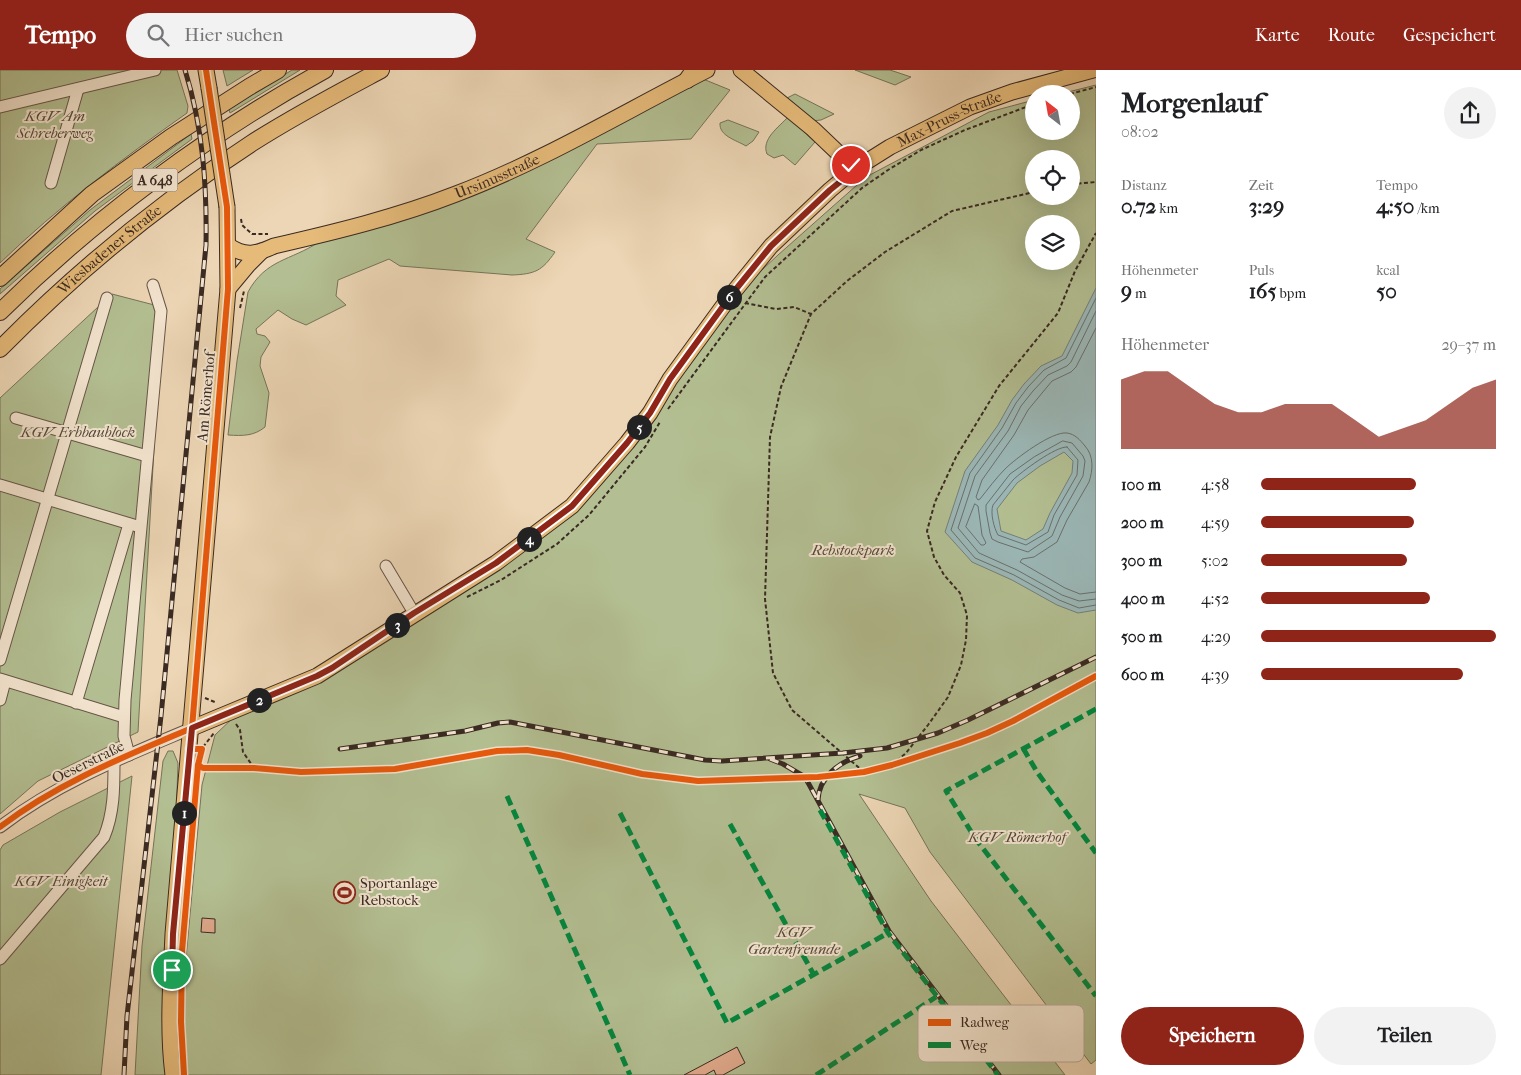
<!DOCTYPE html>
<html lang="de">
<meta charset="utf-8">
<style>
body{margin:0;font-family:"IM FELL French Canon",serif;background:#f2f2f2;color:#202124;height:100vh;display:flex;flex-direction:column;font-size:19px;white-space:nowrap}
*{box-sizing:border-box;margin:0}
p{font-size:16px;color:#757577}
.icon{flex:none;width:28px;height:28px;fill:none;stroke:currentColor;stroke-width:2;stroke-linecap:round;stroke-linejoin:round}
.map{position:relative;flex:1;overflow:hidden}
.drawer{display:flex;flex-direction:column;background:#fff;width:425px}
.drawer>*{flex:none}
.needle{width:32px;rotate:329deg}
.tools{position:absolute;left:1025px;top:15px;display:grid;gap:10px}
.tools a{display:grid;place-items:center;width:55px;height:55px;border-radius:50%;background:#fff;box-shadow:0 5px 20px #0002;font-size:25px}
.pin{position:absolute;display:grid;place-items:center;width:42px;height:42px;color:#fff;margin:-21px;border:2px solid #fff;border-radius:50%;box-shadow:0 1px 5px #0007}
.km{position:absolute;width:25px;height:25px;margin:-12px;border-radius:50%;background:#222;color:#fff;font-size:14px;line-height:25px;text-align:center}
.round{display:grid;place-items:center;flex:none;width:52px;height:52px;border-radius:26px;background:#f2f2f2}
.overview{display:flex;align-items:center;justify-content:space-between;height:85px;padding:0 25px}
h1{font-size:28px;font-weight:700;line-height:38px}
.metrics{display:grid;grid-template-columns:repeat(3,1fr);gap:8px;height:85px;padding:5px 25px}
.metrics div{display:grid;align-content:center}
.metrics b{font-size:21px;font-weight:700}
.metrics small{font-size:14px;font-weight:400}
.metrics p{font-size:14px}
.chart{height:140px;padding:10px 25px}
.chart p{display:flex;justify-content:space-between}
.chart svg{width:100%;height:90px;margin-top:5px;fill:#8f2418;opacity:.7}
.action{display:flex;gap:10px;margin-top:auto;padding:10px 25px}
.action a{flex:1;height:58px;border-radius:30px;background:#8f2418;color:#fff;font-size:20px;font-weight:700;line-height:58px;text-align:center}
.action a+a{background:#f2f2f2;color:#202124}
ul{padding:0 25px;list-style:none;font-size:16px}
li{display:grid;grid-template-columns:80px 60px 1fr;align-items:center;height:38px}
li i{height:12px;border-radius:6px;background:#8f2418}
header{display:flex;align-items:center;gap:30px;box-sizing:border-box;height:70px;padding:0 25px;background:#8f2418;color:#fff}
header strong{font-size:24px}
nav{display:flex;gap:28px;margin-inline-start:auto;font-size:18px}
.search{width:350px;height:45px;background:#f2f2f2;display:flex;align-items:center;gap:12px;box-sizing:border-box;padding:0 18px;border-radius:28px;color:#757577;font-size:19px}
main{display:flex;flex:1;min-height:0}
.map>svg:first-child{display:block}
.green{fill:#b3bf92;stroke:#76745a;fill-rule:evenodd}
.water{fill:#9bb7b6;stroke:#747f7b;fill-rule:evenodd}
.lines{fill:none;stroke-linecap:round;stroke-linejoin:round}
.shore{stroke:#6a706c;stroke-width:1}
.building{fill:#e0aa8c;stroke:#3a2a23}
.minor-casing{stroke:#675548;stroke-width:13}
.major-casing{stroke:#3a2a23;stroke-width:17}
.highway-casing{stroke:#3a2a23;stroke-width:18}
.path{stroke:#3a2a23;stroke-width:2;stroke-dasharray:4 2.5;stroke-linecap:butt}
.minor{stroke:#f3e4cf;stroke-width:11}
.major{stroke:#e6bb7a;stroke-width:15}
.highway{stroke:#e6bb7a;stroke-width:16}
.rail-casing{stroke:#3a2a23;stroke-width:5}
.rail{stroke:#f3e4cf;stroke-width:3;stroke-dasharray:9;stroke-linecap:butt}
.major-bridge-casing{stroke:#3a2a23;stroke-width:17;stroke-linecap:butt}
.major-bridge{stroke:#e6bb7a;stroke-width:15}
.quiet{stroke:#00873e;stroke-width:5;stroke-dasharray:10 5;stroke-linecap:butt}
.cycleway-casing{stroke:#f3e4cf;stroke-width:9}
.cycleway{stroke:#e8590c;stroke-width:6}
.route-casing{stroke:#fff;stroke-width:10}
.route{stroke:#8f2418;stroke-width:6}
.labels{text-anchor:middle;stroke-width:4;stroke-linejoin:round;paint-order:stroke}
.shield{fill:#f3e4cf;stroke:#726257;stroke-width:1}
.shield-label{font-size:14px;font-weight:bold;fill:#3a2a23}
.park-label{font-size:15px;font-style:italic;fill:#524839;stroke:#f3e4cf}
.street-label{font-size:15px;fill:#3a2a23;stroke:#f3e4cf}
.poi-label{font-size:15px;fill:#3a2a23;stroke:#f3e4cf;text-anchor:start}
.key{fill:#f3e4cf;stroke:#bcac9b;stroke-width:1}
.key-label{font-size:14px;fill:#3a2a23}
</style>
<header>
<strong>Tempo</strong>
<div class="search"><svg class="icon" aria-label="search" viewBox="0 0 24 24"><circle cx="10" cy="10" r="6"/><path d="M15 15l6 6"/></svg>Hier suchen</div>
<nav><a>Karte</a><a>Route</a><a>Gespeichert</a></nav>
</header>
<main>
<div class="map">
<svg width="1096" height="1005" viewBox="0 0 1096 1005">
<rect width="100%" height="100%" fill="#edd6b5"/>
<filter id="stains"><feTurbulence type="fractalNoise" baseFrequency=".004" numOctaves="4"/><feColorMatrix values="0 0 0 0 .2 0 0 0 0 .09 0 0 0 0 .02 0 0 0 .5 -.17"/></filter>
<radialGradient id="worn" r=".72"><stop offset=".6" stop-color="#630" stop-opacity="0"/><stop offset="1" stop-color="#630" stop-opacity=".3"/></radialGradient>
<g class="green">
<path d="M0,0H177L188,36L187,43C122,89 58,137 0,193Z"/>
<polygon points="223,0 253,0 227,16"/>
<polygon points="292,0 300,0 230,43 229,39"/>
<polygon points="855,0 890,0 911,7 895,15"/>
<path d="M703,9L730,20L691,69L597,74L526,169L555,182C542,201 535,204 512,205L400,196L389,189L338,210L336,226L346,235L306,255L292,249L278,240L256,259L257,264L265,266L270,272L261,287L260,296L269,323L265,357C254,366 243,366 228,365L237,291L248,222C266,189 290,191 319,172C368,159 420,148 468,127C549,93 626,50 703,9Z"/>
<path d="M1096,15V990L1091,994L930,782L905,738L859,724L931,831L1065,1005H186L184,998V910L202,715L215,665L236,645L336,602L574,442L733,227L778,185L866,107L989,42L1034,30V61H1071V24H1060ZM1034,89H1071V126H1034ZM1034,154H1071V191H1034Z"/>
<polygon points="795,24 834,44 821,50 811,51 785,29"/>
<path d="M788,47L815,72L795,95L783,85L774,88L767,84C761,69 779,57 788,47Z"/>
<path d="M728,50L759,62L753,71L746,76C736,70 719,66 720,53Z"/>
<polygon points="191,64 192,69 95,141 0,224 0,219 90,140"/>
<polygon points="112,224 162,237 138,662 38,711 0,744 0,328"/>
<polygon points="168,681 173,681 178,693 167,1005 135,1005 142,876 163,691"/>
<polygon points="132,706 101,1005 0,1005 0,780 3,775 60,742"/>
</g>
<path class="water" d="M1096,218V540L1078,543L1057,535L1012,510L972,492L945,462L965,401L998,355L1012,330L1024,314L1041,296L1062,286ZM1064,382L1073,391L1072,403L1050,443L1043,459L1026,470L1001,461L997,439L1017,413L1040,396Z"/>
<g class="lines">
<g class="shore">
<polyline points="1096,228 1066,288 1044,300 1028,317 1016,333 1002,358 970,403 951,460 975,488 1014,505 1059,530 1079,538 1096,535"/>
<polyline points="1096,241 1071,292 1067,296 1048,305 1033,321 1021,336 1008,361 975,406 958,458 979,483 1017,500 1062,525 1079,531 1096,529"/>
<path d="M1096,258L1076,297L1071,302L1052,311L1028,340L1014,365L982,410L976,427L978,430L980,429C988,419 996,408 1005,399C1015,389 1052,361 1067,363C1075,364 1080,370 1085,376C1094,386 1093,400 1089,412L1067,450L1057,472L1034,487L1022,489L1020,492L1065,518L1080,524L1096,522"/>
<polygon points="1063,371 1072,373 1083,386 1085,391 1083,406 1060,447 1052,466 1028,482 998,472 992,469 990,463 986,441 986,435 1010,404 1034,387"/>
<path d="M1067,377L1078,390L1077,405L1054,445L1048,462L1026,475L998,465C994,458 990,443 993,435C1000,427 1006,418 1013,410C1021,402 1056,376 1067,377Z"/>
<polygon points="975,434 978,436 982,465 986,473 984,475 981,475 966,457"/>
</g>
</g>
<g class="building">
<polygon points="202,848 215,849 215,863 201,862"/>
<polygon points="737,977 745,993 723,1005 716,1005 714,1000 705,1005 684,1005"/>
</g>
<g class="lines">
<defs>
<g id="minor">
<polyline points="0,37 155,0"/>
<polyline points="51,113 78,19"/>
<polyline points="16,348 147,386"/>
<polyline points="0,415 137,456"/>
<polyline points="386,496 414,543"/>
<polyline points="0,590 107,228"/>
<polyline points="0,609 124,647"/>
<polyline points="0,630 5,611"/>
<polyline points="76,633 129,454"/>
<polyline points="129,685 124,666 125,630 161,241 153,215"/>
<path d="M0,757C57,713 126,686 192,658"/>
<path d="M0,889L104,767C114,743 114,718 114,692"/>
</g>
<g id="major">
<polyline points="206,0 209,18"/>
<polyline points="741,0 813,59 855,99"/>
<path id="s1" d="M229,176C245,187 257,184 274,176C335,162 397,147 456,124C543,91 624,42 707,0"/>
<polyline points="228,219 248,195 262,181"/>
<path id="s2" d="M192,658L317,606L496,493L572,436L627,373L650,343L670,309L732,224L771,176L830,120L855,99L890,77L970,37L1012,22L1093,0"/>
<path d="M173,1005C167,958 171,910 173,864L228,219L227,137"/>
</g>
<g id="highway">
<polyline points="687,10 694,0"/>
<polyline points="0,208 92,124 171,67 249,17 278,0"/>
<path d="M0,242C94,149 209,63 325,0"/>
<path id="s3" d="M0,279C76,202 161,132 252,73C294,46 338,23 381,0"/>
</g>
</defs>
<use href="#minor" class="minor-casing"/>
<use href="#major" class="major-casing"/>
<use href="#highway" class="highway-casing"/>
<g class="path">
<polyline points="1070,24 1096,17"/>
<polyline points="1071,114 1096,112"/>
<polyline points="241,149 242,155 252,164 268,164"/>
<polyline points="745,233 776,239 794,237 811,244"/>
<polyline points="240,238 244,221"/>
<polyline points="668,339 765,207 862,118 888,100 921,80 965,60 1034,34"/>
<polyline points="467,527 501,510 557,474 589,445 645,377 660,352"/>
<polyline points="205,628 217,633"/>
<polyline points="236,654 240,660 243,682 254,698"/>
<polyline points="203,677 214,663"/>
<polyline points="892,695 906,683 928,655 948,627 961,595 966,570 967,545 960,523 944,505 934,487 927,461 935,432 956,387 999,316 1058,243 1075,201 1096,163"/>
<polyline points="864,702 792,640 773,603 765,529 770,367 781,317 811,244 847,211 885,182 952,141 1034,122"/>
</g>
<use href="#minor" class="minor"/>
<use href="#major" class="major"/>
<use href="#highway" class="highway"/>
<defs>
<g id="rail">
<polyline points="340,679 465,661 498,653 510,652 705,690 722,691 843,683 887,678 938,663 968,650 1096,587"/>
<polyline points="770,689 783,694 805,707 889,861 999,1005"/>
<path d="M818,730C819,707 839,692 860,686"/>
<path d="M124,1005L127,946L161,646L206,175C207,115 203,58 185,0"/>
</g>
</defs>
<use href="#rail" class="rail-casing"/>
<use href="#rail" class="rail"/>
<defs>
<polyline id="major-bridge" points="209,18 227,137"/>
</defs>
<use href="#major-bridge" class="major-bridge-casing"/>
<use href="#major-bridge" class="major-bridge"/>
<g class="quiet">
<polyline points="1096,639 946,721 975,768 1096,926"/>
<polyline points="1023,678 1037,702 1096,783"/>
<polyline points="507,726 630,1005"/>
<polyline points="820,740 888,863 998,1005"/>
<polyline points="620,743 727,953 888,863"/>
<polyline points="730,754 814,905"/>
<polyline points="816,1005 936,927"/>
</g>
<defs>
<g id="cycleway">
<polyline points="198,695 203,698 254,698 301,702 395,699 497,681 527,680 559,685 642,704 698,711 818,707 864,702 892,695 960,673 987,663 1013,651 1096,606"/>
<path d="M0,757C57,713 126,686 192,658L228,219L227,137L206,0"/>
<polyline points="184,1005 181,952 182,881 198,695 202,679 189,679"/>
</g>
</defs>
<use href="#cycleway" class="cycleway-casing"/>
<use href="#cycleway" class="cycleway"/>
</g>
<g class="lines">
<defs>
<polyline id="route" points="172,900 173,864 192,658 317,606 332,598 414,543 496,493 572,436 627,373 650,343 670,309 732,224 771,176 830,120 856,99 851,95"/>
</defs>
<use href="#route" class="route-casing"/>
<use href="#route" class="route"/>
</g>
<defs>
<symbol id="stadium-ring" viewBox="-11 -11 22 22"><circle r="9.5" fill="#f3e4cf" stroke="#8f2418" stroke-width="1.5"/><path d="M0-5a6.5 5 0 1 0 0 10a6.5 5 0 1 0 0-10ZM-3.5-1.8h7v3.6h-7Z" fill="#8f2418"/></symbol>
</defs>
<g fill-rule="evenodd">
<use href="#stadium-ring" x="332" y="810" width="25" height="25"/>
</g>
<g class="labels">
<rect class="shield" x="132.5" y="98.5" width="45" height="23" rx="4"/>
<g class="shield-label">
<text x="155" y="115">A 648</text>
</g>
<g class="park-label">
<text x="55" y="51">KGV Am<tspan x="55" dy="17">Schreberweg</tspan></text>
<text x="78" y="367">KGV Erbbaublock</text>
<text x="853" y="485">Rebstockpark</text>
<text x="1017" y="772">KGV Römerhof</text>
<text x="61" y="816">KGV Einigkeit</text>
<text x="794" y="867">KGV<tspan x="794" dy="17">Gartenfreunde</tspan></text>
</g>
<g class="street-label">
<text dy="5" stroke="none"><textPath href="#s2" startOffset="991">Max-Pruss-Straße</textPath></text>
<text dy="5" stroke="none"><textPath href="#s1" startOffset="282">Ursinusstraße</textPath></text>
<text dy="5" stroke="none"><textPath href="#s3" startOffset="148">Wiesbadener Straße</textPath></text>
<text transform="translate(206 327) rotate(-85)" y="5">Am Römerhof</text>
<text transform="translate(88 692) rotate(-26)" y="5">Oeserstraße</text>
</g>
<g class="poi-label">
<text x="360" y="818">Sportanlage<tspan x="360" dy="17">Rebstock</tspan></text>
</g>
</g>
<rect x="918" y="935" width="166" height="57" rx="8" class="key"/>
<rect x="928" y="949" width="23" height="7" fill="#e8590c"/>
<rect x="928" y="972" width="23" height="6" fill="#00873e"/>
<g class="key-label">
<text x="960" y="957">Radweg</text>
<text x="960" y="980">Weg</text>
</g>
<rect width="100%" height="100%" filter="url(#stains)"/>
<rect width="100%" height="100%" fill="url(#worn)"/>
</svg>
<div class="tools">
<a><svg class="needle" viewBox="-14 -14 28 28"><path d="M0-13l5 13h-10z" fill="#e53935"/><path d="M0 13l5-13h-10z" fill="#757577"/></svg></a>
<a><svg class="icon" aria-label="locate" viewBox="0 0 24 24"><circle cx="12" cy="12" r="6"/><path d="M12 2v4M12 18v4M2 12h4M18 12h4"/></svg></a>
<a><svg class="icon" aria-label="layers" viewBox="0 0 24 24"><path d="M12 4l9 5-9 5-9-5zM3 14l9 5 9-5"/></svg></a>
</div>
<div class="pin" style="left:172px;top:900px;background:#1e9e55"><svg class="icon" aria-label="arrive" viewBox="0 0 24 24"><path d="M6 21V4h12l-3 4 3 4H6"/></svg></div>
<div class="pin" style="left:851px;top:95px;background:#d93025"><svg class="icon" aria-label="check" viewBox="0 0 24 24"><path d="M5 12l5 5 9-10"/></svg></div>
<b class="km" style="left:184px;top:743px">1</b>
<b class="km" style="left:259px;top:630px">2</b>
<b class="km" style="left:397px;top:555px">3</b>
<b class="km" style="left:529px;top:469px">4</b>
<b class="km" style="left:639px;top:357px">5</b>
<b class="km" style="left:729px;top:227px">6</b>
</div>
<section class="drawer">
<div class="overview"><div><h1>Morgenlauf</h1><p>08:02</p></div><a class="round"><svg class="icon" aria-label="share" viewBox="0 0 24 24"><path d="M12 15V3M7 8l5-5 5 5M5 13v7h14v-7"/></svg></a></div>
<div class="metrics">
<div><p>Distanz</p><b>0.72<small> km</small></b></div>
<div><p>Zeit</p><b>3:29</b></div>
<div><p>Tempo</p><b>4:50<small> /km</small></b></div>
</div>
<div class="metrics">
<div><p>Höhenmeter</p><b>9<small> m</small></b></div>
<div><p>Puls</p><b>165<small> bpm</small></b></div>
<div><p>kcal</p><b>50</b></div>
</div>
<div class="chart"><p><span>Höhenmeter</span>29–37 m</p>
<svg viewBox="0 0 160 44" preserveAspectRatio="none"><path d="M0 44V10L10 6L20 6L30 14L40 22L50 26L60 26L70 22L80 22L90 22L100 30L110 38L120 34L130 30L140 22L150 14L160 10V44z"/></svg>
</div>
<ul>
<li><b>100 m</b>4:58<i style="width:66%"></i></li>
<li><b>200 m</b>4:59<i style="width:65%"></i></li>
<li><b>300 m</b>5:02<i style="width:62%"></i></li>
<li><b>400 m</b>4:52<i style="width:72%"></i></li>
<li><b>500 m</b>4:29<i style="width:100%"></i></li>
<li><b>600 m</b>4:39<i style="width:86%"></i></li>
</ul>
<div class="action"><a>Speichern</a><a>Teilen</a></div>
</section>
</main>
